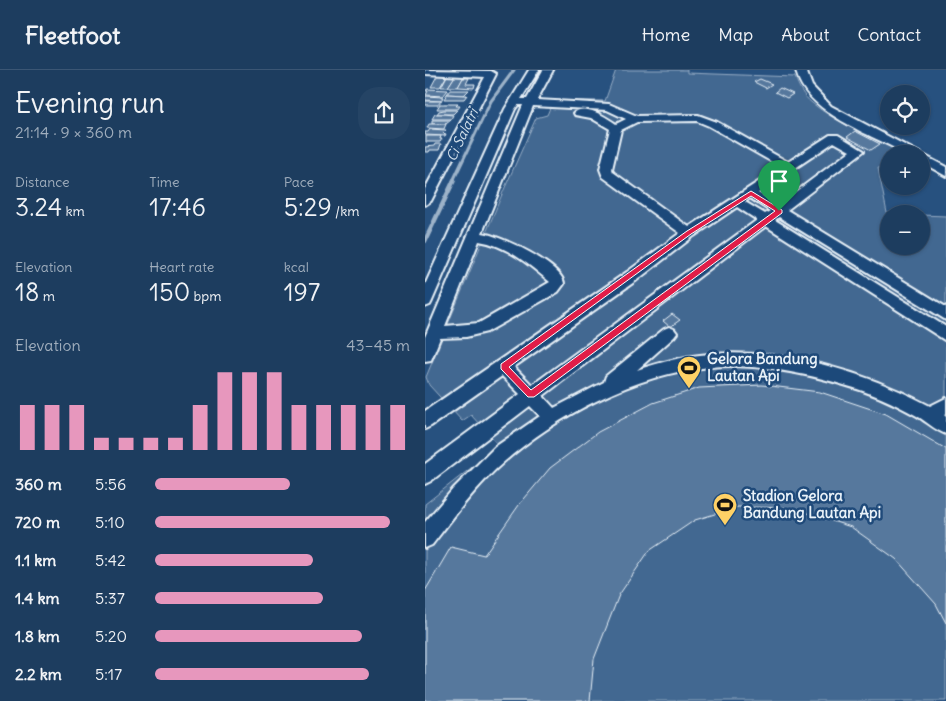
<!DOCTYPE html>
<meta charset="utf-8">
<style>
body{margin:0;font-family:Delius,sans-serif;background:#254465;color:#f1f3f6;height:100vh;display:flex;flex-direction:column;font-size:19px;white-space:nowrap}
*{box-sizing:border-box;margin:0}
p{font-size:16px;color:#a0aebd}
.icon{flex:none;width:28px;height:28px;fill:none;stroke:currentColor;stroke-width:2;stroke-linecap:round;stroke-linejoin:round}
.map{position:relative;flex:1;overflow:hidden}
.panel{display:flex;flex-direction:column;background:#1d3d5f;width:425px}
.panel>*{flex:none}
.controls{position:absolute;left:455px;top:15px;display:grid;gap:10px}
.controls a{display:grid;place-items:center;width:50px;height:50px;border-radius:50%;background:#1d3d5f;box-shadow:0 1px 4px #0004,0 0 0 1px #3b5674;font-size:25px}
.pin{position:absolute;display:grid;place-items:center;width:42px;height:42px;color:#fff;margin:-51px -21px;border-radius:50% 50% 50% 0;rotate:-45deg;box-shadow:0 0 5px #0007}
.pin .icon{rotate:45deg}
.round{display:grid;place-items:center;flex:none;width:52px;height:52px;border-radius:20px;background:#254465}
.headline{display:flex;align-items:center;justify-content:space-between;height:85px;padding:0 15px}
h1{font-size:28px;font-weight:600;line-height:38px}
.metrics{display:grid;grid-template-columns:repeat(3,1fr);gap:8px;height:85px;padding:5px 15px}
.metrics div{display:grid;align-content:center}
.metrics b{font-size:25px;font-weight:600}
.metrics small{font-size:14px;font-weight:400}
.metrics p{font-size:14px}
.chart{height:140px;padding:10px 15px}
.chart p{display:flex;justify-content:space-between}
.chart svg{width:100%;height:90px;margin-top:5px;stroke:#e797bd;stroke-width:6}
ul{padding:0 15px;list-style:none;font-size:16px}
li{display:grid;grid-template-columns:80px 60px 1fr;align-items:center;height:38px}
li i{height:12px;border-radius:6px;background:#e797bd}
header{display:flex;align-items:center;gap:30px;box-sizing:border-box;height:70px;padding:0 25px;background:#1d3d5f;border-bottom:1px solid #3b5674}
header strong{font-size:24px}
nav{display:flex;gap:28px;margin-inline-start:auto;font-size:18px}
main{display:flex;flex:1;min-height:0}
.map>svg:first-child{display:block}
.green{fill:#436891;stroke:#96acc4}
.lines{fill:none;stroke-linecap:round;stroke-linejoin:round}
.stream-far1{stroke:#9db3c9;stroke-width:3}
.stream{stroke:#9db3c9;stroke-width:4.5}
.building{fill:#57789d;stroke:#e8f1f8}
.minor-casing{stroke:#e8f1f8;stroke-width:4}
.minor{fill:#1f4a7a;fill-rule:evenodd}
.route{fill:#e11d48;stroke:#fff;fill-rule:evenodd}
.labels{text-anchor:middle;stroke-width:5;stroke-linejoin:round;paint-order:stroke}
.far-water-label{font-size:14px;font-style:italic;fill:#d5e2ec;stroke:#1f4a7a}
.poi-label{font-size:15px;font-weight:bold;fill:#e8f1f8;stroke:#1f4a7a;text-anchor:start}
</style>
<header>
<strong>Fleetfoot</strong>
<nav><a>Home</a><a>Map</a><a>About</a><a>Contact</a></nav>
</header>
<main>
<section class="panel">
<div class="headline"><div><h1>Evening run</h1><p>21:14 · 9 × 360 m</p></div><a class="round"><svg class="icon" aria-label="share" viewBox="0 0 24 24"><path d="M12 15V3M7 8l5-5 5 5M5 13v7h14v-7"/></svg></a></div>
<div class="metrics">
<div><p>Distance</p><b>3.24<small> km</small></b></div>
<div><p>Time</p><b>17:46</b></div>
<div><p>Pace</p><b>5:29<small> /km</small></b></div>
</div>
<div class="metrics">
<div><p>Elevation</p><b>18<small> m</small></b></div>
<div><p>Heart rate</p><b>150<small> bpm</small></b></div>
<div><p>kcal</p><b>197</b></div>
</div>
<div class="chart"><p><span>Elevation</span>43–45 m</p>
<svg viewBox="0 0 160 44" preserveAspectRatio="none"><path d="M5 44V22M15 44V22M25 44V22M35 44V38M45 44V38M55 44V38M65 44V38M75 44V22M85 44V6M95 44V6M105 44V6M115 44V22M125 44V22M135 44V22M145 44V22M155 44V22"/></svg>
</div>
<ul>
<li><b>360 m</b>5:56<i style="width:53%"></i></li>
<li><b>720 m</b>5:10<i style="width:92%"></i></li>
<li><b>1.1 km</b>5:42<i style="width:62%"></i></li>
<li><b>1.4 km</b>5:37<i style="width:66%"></i></li>
<li><b>1.8 km</b>5:20<i style="width:81%"></i></li>
<li><b>2.2 km</b>5:17<i style="width:84%"></i></li>
</ul>
</section>
<div class="map">
<svg width="521" height="631" viewBox="0 0 521 631">
<rect width="100%" height="100%" fill="#27517f"/>
<filter id="ink" filterUnits="userSpaceOnUse"><feTurbulence type="fractalNoise" baseFrequency=".02" numOctaves="2"/><feDisplacementMap in="SourceGraphic" scale="10" xChannelSelector="R" yChannelSelector="G"/><feConvolveMatrix kernelMatrix="1 2 1 2 8 2 1 2 1" color-interpolation-filters="sRGB"/></filter>
<g filter="url(#ink)">
<path class="green" d="M191,0H262V3L370,7C374,17 378,26 387,33C411,53 451,69 480,84H464V97L453,98L462,143L476,144H464V176H496V145L521,146V631H0V434L74,376L46,345L37,351L4,315L1,307L78,122L111,48L122,45L128,31L120,30L180,31Z"/>
<g class="lines">
<polyline class="stream-far1" points="28,111 66,31 89,0"/>
<polyline class="stream" points="0,171 29,110"/>
</g>
<g class="building">
<polygon points="13,4 21,7 15,17 6,17"/>
<polygon points="22,6 30,6 23,17 16,17"/>
<polygon points="30,6 39,6 33,17 23,17"/>
<polygon points="38,8 44,8 41,14 50,14 49,18 33,17"/>
<polygon points="335,9 347,14 341,18 329,12"/>
<polygon points="355,18 368,24 362,28 350,22"/>
<polygon points="2,19 23,20 18,26 1,25 3,21 1,21"/>
<polygon points="25,20 44,20 39,25 22,24"/>
<polygon points="22,24 39,25 42,25 39,29 19,29"/>
<polygon points="0,26 18,27 16,31 0,30"/>
<polygon points="0,31 16,31 13,35 0,35"/>
<polygon points="15,34 33,34 31,36 35,36 33,39 12,39"/>
<polygon points="19,40 32,40 28,44 12,44 14,41"/>
<polygon points="10,44 18,44 28,45 26,49 7,49"/>
<polygon points="7,50 26,50 21,54 7,54"/>
<polygon points="4,54 21,54 19,59 2,58"/>
<polygon points="5,59 21,60 18,63 21,64 20,66 0,65 0,62 3,62"/>
<polygon points="430,61 455,74 446,80 422,67"/>
<polygon points="1,66 16,66 15,69 17,69 15,72 1,72"/>
<polygon points="10,74 16,74 14,80 5,80 4,82 0,82 0,77 9,76"/>
<polygon points="247,244 255,250 245,257 238,251"/>
<polygon points="337,315 395,322 461,344 521,379 521,553 511,534 471,489 426,457 366,438 313,437 270,450 224,481 194,525 169,589 165,631 0,631 0,521 26,477 59,485 94,435 125,398 173,362 228,333 274,318"/>
</g>
<g class="lines">
<defs>
<g id="minor">
<polygon points="0,0 66,1 71,4 6,131 0,135 0,119 60,7 0,4"/>
<path d="M104,0H114L96,29H102L118,0H128L112,30L184,34L212,46L273,45L292,52L363,92L405,65H413L439,81L362,140L521,237V250L354,147L350,150L521,257V271L341,156L118,326L129,338L179,312L181,306L239,259L244,257L249,259L252,263L249,267L212,300C236,292 261,285 287,284C361,279 439,301 505,336L521,328V344L519,345L521,347V364C510,360 502,352 492,346C469,333 445,322 419,315C380,303 326,293 285,297C208,304 126,348 70,400C47,422 27,449 7,475L0,478V452L28,419L70,377L115,346L105,336L6,411L0,414V394L95,324L77,306L6,356L0,359V341L202,202L255,163L178,107L175,99L185,59L166,48L150,45L149,43C160,33 181,47 191,54L201,49L182,40L108,36L57,163C75,165 139,196 139,214L133,222L62,262L41,267L15,268L6,290L0,291V267L98,35H93L90,39L7,231L5,235L0,237V215L80,39ZM272,51L284,56L356,97L264,157L188,102L187,99L196,60L212,52ZM409,72L425,81L353,135L333,123ZM325,128L345,141L340,144L320,132ZM312,137L332,150L107,315L89,297L212,210L269,166ZM54,171C81,175 105,195 125,212L54,253L20,256Z"/>
<path d="M371,0H381L387,16L406,36L521,97V106L496,92V84H482C447,65 379,42 371,0Z"/>
</g>
</defs>
<use href="#minor" class="minor-casing"/>
<use href="#minor" class="minor"/>
</g>
</g>
<path class="route" d="M326,121L357,140V143L109,327H103L76,299V294L262,161ZM326,126L350,141L106,320L84,297L266,164Z"/>
<defs>
<symbol id="stadium-pin" viewBox="-11 -11 22 30"><path d="M0 17L-7.5 6A9.5 9.5 0 1 1 7.5 6Z" fill="#ffd166" stroke="#1f4a7a"/><path d="M0-5a6.5 5 0 1 0 0 10a6.5 5 0 1 0 0-10ZM-3.5-1.8h7v3.6h-7Z" fill="#111"/></symbol>
</defs>
<g fill-rule="evenodd">
<use href="#stadium-pin" x="250" y="284" width="28" height="38"/>
<use href="#stadium-pin" x="286" y="421" width="28" height="38"/>
</g>
<g class="labels">
<g class="far-water-label">
<text transform="translate(37 65) rotate(-65)" y="5">Ci Salatri</text>
</g>
<g class="poi-label">
<text x="282" y="294">Gelora Bandung<tspan x="282" dy="17">Lautan Api</tspan></text>
<text x="318" y="431">Stadion Gelora<tspan x="318" dy="17">Bandung Lautan Api</tspan></text>
</g>
</g>
</svg>
<div class="controls">
<a><svg class="icon" aria-label="locate" viewBox="0 0 24 24"><circle cx="12" cy="12" r="6"/><path d="M12 2v4M12 18v4M2 12h4M18 12h4"/></svg></a>
<a>+</a>
<a>−</a>
</div>
<div class="pin" style="left:354px;top:141px;background:#1e9e55"><svg class="icon" aria-label="arrive" viewBox="0 0 24 24"><path d="M6 21V4h12l-3 4 3 4H6"/></svg></div>
</div>
</main>
